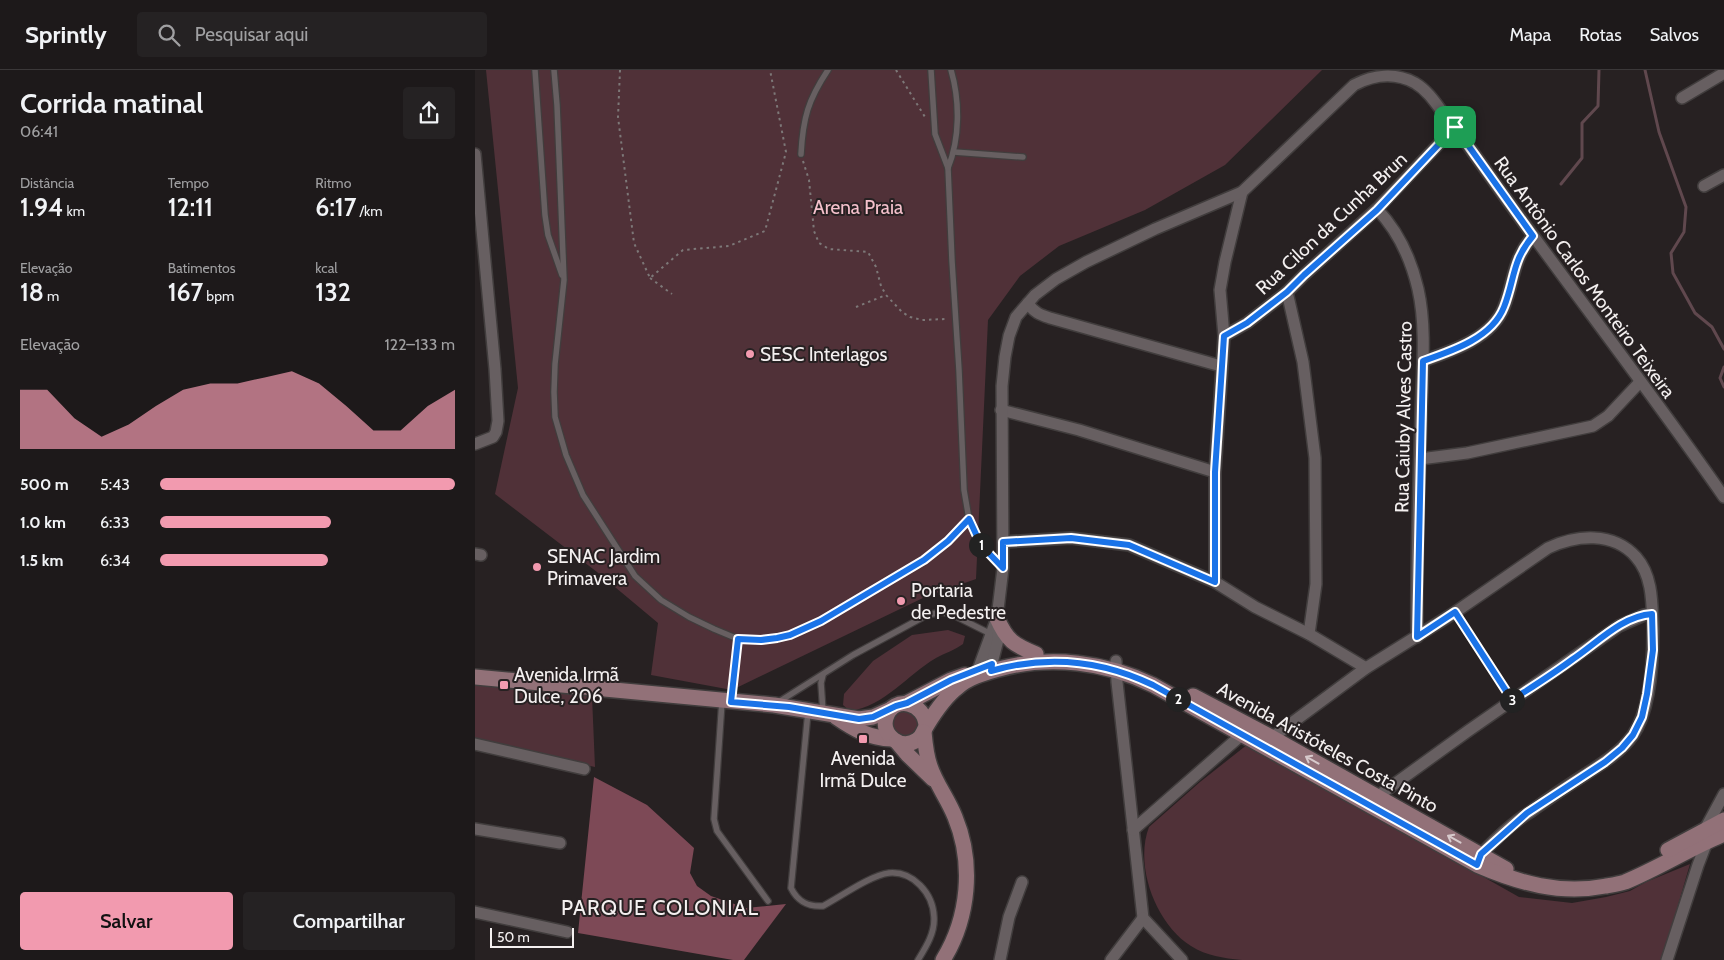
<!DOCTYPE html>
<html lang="pt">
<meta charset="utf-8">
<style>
body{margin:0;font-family:Cabin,sans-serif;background:#252223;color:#f1f3f6;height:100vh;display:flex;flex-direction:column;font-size:19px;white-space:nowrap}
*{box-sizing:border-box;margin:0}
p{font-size:16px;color:#a0a0a2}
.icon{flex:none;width:28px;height:28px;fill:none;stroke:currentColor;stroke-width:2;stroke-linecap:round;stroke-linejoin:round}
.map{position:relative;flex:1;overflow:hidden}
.drawer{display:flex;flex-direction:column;background:#1d191a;width:475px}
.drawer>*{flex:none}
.scale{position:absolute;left:15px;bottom:12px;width:84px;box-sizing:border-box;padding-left:5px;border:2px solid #f4f0f0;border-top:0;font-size:14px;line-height:18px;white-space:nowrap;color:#f4f0f0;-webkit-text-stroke:4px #272122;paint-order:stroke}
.pin{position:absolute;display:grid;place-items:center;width:42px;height:42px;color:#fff;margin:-21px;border-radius:10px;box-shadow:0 2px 8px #0006}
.km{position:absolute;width:25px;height:25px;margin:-12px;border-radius:50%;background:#222;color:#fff;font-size:14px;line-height:25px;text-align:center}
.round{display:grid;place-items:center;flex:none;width:52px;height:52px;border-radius:5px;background:#252223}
.headline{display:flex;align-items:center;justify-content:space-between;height:85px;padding:0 20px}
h1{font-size:28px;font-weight:600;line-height:38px}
.stats{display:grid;grid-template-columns:repeat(3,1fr);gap:8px;height:85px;padding:5px 20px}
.stats div{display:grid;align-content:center}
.stats b{font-size:25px;font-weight:600}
.stats small{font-size:14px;font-weight:400}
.stats p{font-size:14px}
.chart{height:140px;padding:10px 20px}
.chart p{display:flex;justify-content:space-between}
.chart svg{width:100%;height:90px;margin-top:5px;fill:#f29aaf;opacity:.7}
.button{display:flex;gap:10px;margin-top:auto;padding:10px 20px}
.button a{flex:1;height:58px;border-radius:5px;background:#f29aaf;color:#111;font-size:20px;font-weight:600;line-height:58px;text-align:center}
.button a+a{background:#252223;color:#f1f3f6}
ul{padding:0 20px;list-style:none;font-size:16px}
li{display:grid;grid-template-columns:80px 60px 1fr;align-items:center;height:38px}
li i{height:12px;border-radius:6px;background:#f29aaf}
header{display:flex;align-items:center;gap:30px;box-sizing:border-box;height:70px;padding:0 25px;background:#1d191a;border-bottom:1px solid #3b3839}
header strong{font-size:24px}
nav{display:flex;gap:28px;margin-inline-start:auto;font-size:18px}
.search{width:350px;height:45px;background:#252223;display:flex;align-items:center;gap:12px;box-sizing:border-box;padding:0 18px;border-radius:5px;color:#a0a0a2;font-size:19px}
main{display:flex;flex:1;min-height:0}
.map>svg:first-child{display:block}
.green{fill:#503138}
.forest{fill:#7d4956}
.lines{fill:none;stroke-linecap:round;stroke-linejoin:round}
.stream{stroke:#60484e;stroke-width:3}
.lane-casing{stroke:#413d3d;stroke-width:8}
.street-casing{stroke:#413d3d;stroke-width:14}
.secondary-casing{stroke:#413d3d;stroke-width:18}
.path{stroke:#7d7878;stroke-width:2;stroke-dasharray:2.5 4;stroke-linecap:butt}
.lane{stroke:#675f61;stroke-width:5.5}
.street{stroke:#675f61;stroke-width:11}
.secondary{stroke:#927178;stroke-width:15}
.oneway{stroke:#d7cacc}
.route-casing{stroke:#fff;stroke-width:10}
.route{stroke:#1a73e8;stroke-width:6}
.poi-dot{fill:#f29aaf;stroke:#272122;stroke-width:2}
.labels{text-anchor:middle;stroke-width:4;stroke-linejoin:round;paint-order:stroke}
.park-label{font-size:19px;fill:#f5c1cc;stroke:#272122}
.street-label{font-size:19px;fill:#f4f0f0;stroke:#272122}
.poi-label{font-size:19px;fill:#f4f0f0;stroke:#272122;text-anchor:start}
.quarter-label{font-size:21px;letter-spacing:1px;fill:#f4f0f0;stroke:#272122}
</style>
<header>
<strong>Sprintly</strong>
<div class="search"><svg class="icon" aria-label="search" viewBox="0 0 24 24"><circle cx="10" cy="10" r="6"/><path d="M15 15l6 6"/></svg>Pesquisar aqui</div>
<nav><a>Mapa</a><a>Rotas</a><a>Salvos</a></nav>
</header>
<main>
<section class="drawer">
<div class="headline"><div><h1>Corrida matinal</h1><p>06:41</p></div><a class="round"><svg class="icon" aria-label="share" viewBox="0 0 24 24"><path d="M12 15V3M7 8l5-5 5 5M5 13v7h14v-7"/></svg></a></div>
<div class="stats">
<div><p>Distância</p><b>1.94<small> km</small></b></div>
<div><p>Tempo</p><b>12:11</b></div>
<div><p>Ritmo</p><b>6:17<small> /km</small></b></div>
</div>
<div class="stats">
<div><p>Elevação</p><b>18<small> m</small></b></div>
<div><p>Batimentos</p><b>167<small> bpm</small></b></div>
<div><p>kcal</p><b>132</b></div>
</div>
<div class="chart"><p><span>Elevação</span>122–133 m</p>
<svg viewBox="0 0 160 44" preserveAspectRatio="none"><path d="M0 44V15L10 15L20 29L30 38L40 32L50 23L60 15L70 12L80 12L90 9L100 6L110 12L120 23L130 35L140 35L150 23L160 15V44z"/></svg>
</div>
<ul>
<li><b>500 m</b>5:43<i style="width:100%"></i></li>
<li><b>1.0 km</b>6:33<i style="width:58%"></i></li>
<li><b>1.5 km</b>6:34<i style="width:57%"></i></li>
</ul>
<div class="button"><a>Salvar</a><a>Compartilhar</a></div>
</section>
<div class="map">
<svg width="1249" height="890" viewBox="0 0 1249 890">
<rect width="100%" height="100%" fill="#272122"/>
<g class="green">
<polygon points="11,0 847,0 750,95 670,140 584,176 545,206 513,250 501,509 450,527 257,620 176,605 183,553 122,502 20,424 43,318"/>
<path d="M473,560L490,566L488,574C480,580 470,583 461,588C432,605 410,636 375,641L368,635L369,624L398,591L437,565Z"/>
<polygon points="0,613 117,626 120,697 0,671"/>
<polygon points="440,640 445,658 434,668 420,664 416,649 421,641"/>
<path d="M773,674L1044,827L1097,833L1131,827L1155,821L1171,812L1215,794L1187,890H767C748,888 732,886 716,876C681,854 659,796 674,757L725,712Z"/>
</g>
<polygon class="forest" points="119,707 172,735 219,778 215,803 222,816 236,826 271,838 311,834 269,890 258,890 103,863"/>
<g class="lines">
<g class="stream">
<polyline points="1170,0 1184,62 1211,137 1209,162 1196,183 1198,203 1220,243 1237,257 1249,279"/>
<polyline points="1086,114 1107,88 1107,53 1123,36 1124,0"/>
<polyline points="1249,297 1245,308 1249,317"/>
</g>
<defs>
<g id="lane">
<polyline points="60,0 70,145 73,165 87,205"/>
<polyline points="79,0 82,35 89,210 80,294 79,322 80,347 91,385 108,425 160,506 186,530 214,547 239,559 263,569 286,570 302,569 315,565 346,551 449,490 473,471 494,449"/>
<polyline points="456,0 460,64 473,98 477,191 484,300 489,420 494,449 500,465 506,475 526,496"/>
<polyline points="479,82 548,87"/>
<path d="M326,84C328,48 333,30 353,0"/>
<path d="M473,98C485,68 485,31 476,0"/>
<polyline points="247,631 239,749 242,761 293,831"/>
<polyline points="256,631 263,569"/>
<polyline points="302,633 378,585 452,545 467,542 478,545 516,564"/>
<path d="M333,642L316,818C323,832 333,837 348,836C365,827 396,805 414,803C438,801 458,823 459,847C460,863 451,877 443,890"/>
<polyline points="348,642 346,613 348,605"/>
</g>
<g id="street">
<polyline points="1207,28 1249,3"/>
<polyline points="0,84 20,299 23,351 21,362 18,367 0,374"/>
<polyline points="1229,116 1249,105"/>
<path d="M902,139C924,162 936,189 943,219C952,259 947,303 946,344C944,418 941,493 942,567"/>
<polyline points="812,222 828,292 840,388 841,514 834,564"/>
<path d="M553,233C559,243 566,245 575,248L746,296"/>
<polyline points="749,266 772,253 812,222 829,205 902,139 980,57"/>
<path d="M948,291C977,281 1017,268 1029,237C1040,209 1037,190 1058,166"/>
<polyline points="526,340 604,360 740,402"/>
<polyline points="945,389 992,383 1118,356 1133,346 1165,312"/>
<polyline points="528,472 596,468 654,475 740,512 780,537 834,564 891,598"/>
<polyline points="0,484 6,485"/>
<polyline points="740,512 740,402 749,266 745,220 750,192 767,122"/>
<polyline points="641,591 642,612 668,848 707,890"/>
<path d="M503,600L522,548L528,498L527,316L530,287L534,266L541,247L560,225L581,209L611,192L680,159L767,122L879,15C898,5 920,2 940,13C952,20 960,32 968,43C992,72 1013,104 1035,134C1106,232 1180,328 1249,427"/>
<polyline points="515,601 523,570 522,552"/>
<path d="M791,672L891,598L979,543L1073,478C1101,465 1138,461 1161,487C1178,506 1177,534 1178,559C1178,590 1176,639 1158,665C1146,682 1128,693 1111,704C1092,716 1073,729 1055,742C1037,753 1021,769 1006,784L1003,791"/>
<polyline points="0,674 109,699"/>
<polyline points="899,732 903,726 993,661 1144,556 1169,545 1177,544"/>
<polyline points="0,759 85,773"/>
<polyline points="658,760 771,661"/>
<polyline points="1229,761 1249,724"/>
<polyline points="0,842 92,862"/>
<polyline points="525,890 534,847 547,812"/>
<polyline points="636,890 668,848"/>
<polyline points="1192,890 1223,795 1233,769"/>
</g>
<g id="secondary">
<path d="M522,548C532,571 539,575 561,584"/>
<polyline points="0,607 299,635 384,649 398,647 416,639"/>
<polyline points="718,626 796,667 1031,799"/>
<polyline points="432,633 476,610 490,605"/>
<path d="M361,647C380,660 394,668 417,669"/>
<path d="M451,657C451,632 418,624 411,648C406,665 426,681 442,670C448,666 448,661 452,655C460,642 471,626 483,617C494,607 510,603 524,599C575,585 631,592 678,615L1002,795C1044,813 1085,825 1131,816C1137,815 1144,814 1150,812C1184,798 1215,778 1249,764"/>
<path d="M449,662C450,673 451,685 455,696C461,714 473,729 480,747C499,793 494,848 468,890"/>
<polyline points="422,672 432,684 458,709"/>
<polyline points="1193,780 1249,750"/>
</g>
</defs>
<use href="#lane" class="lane-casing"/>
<use href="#street" class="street-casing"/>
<use href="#secondary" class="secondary-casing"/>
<g class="path">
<polyline points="145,0 143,47 159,173 175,208 208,180 254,176 290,161 311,82 295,0"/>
<polyline points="421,0 450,47"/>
<polyline points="328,91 334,110 339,161 344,173 354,179 393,182 401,197 406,216 411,225 427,242 435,247 447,250 472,249"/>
<polyline points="175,208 197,224"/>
<polyline points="381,237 411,225"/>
<polyline points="985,551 1032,622"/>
</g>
<use href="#lane" class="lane"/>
<use href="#street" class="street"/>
<use href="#secondary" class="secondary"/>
</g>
<defs><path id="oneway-shaft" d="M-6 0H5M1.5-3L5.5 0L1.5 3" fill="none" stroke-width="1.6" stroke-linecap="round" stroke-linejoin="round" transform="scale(1.25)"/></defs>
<g class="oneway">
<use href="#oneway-shaft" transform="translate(837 690) rotate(-151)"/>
<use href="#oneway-shaft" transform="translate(979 769) rotate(-151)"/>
</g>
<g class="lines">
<defs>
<path id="route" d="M980,57L1058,166C1037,190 1040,209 1029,237C1017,268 977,281 948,291L942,567L980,542L1037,630C1057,617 1078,604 1098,589C1122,573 1147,546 1177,544L1178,580L1172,624L1167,647L1158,665L1147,678L1130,692L1052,743L1006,784L1002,795L678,615C626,590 571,585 516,601L517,594L476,610L432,633L421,636L398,647L384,649L314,637L256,632L263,569L286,570L302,568L315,565L346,551L449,490L473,471L494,449L506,475L528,498V472L596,468L654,475L740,512V402L749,266L772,253L812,222L829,205L902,140Z"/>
</defs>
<use href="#route" class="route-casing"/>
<use href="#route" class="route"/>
</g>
<g class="poi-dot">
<circle cx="275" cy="284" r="5"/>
<circle cx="62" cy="497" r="5"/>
<circle cx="426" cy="531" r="5"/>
<rect x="24" y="610" width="10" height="10" rx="2.5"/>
<rect x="383" y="664" width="10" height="10" rx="2.5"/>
</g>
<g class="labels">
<g class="park-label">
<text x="383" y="144">Arena Praia</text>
</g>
<g class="street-label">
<text transform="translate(856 153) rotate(-43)" y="7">Rua Cilon da Cunha Brun</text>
<text transform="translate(1110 207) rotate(54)" y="7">Rua Antônio Carlos Monteiro Teixeira</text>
<text transform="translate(928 347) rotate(-89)" y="7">Rua Caiuby Alves Castro</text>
<text transform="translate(853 677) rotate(29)" y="7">Avenida Aristóteles Costa Pinto</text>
</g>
<g class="poi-label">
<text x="285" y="291">SESC Interlagos</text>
<text x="72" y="493">SENAC Jardim<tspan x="72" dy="22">Primavera</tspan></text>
<text x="436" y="527">Portaria<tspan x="436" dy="22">de Pedestre</tspan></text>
<text x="39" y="611">Avenida Irmã<tspan x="39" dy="22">Dulce, 206</tspan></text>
<text x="388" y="695" text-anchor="middle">Avenida<tspan x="388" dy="22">Irmã Dulce</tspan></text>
</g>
<g class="quarter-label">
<text x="185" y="845">PARQUE COLONIAL</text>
</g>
</g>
</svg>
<div class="scale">50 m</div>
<div class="pin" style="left:980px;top:57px;background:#1e9e55"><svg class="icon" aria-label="arrive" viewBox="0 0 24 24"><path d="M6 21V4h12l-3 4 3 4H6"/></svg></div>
<b class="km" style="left:506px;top:475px">1</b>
<b class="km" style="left:703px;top:629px">2</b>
<b class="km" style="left:1037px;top:630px">3</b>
</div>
</main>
